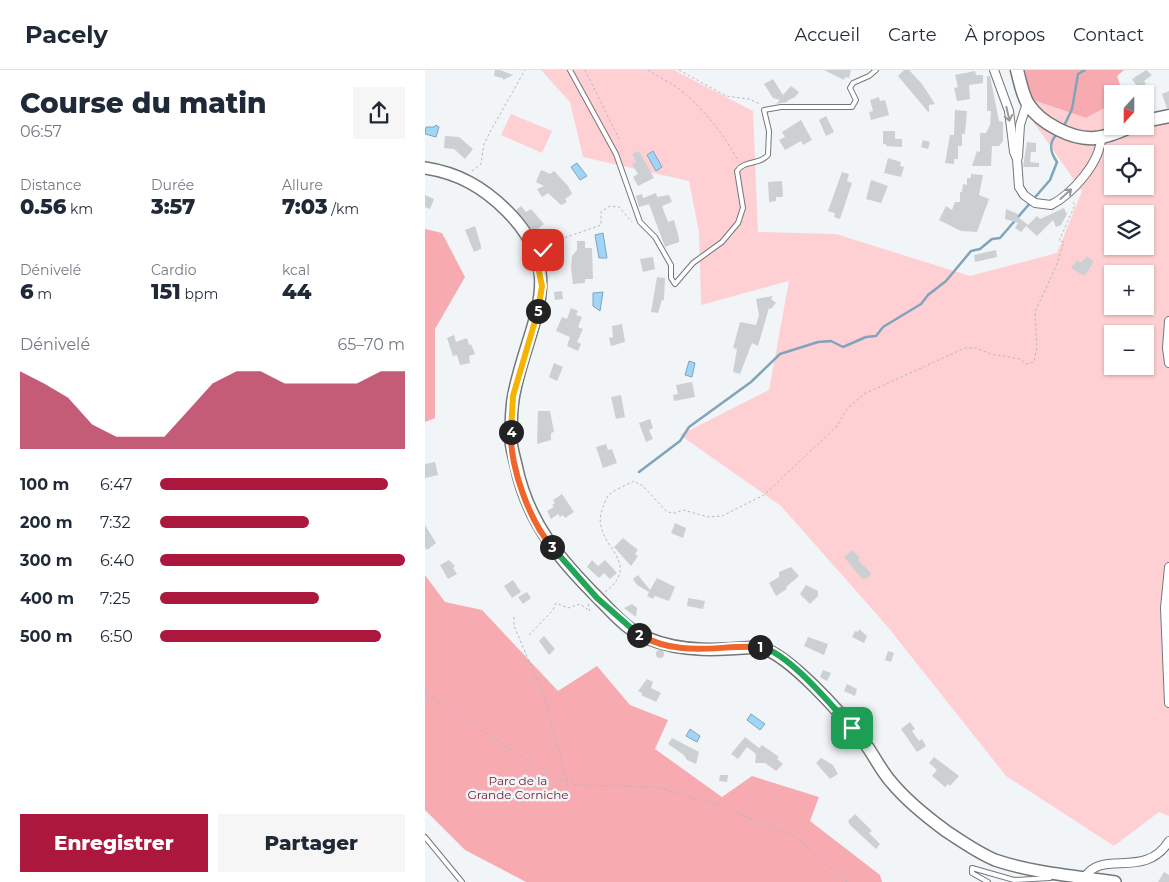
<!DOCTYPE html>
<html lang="fr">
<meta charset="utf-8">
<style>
body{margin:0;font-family:Montserrat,sans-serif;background:#f6f6f7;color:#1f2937;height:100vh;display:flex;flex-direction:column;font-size:19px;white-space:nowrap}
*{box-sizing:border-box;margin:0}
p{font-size:16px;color:#747a83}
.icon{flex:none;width:28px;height:28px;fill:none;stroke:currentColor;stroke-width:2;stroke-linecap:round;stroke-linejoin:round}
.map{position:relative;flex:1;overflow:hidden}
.sheet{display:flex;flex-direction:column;background:#fff;width:425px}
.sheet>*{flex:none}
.needle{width:32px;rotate:201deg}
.buttons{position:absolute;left:679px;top:15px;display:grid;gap:10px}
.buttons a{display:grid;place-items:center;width:50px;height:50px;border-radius:0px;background:#fff;box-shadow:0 1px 4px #0004;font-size:25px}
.pin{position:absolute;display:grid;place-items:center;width:42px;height:42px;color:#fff;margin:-21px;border-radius:10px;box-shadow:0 2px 8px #0006}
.km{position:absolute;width:25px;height:25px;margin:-12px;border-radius:50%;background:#222;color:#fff;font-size:14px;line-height:25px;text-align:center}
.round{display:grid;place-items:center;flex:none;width:52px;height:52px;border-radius:0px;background:#f6f6f7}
.summary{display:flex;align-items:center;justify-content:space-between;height:85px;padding:0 20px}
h1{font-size:28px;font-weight:800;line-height:38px}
.figures{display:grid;grid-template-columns:repeat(3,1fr);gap:8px;height:85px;padding:5px 20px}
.figures div{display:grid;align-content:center}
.figures b{font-size:21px;font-weight:800}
.figures small{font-size:14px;font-weight:400}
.figures p{font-size:14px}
.chart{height:140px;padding:10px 20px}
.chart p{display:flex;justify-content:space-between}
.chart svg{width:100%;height:90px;margin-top:5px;fill:#ac173e;opacity:.7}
.primary-button{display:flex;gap:10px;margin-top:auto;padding:10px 20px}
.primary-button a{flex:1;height:58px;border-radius:0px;background:#ac173e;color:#fff;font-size:20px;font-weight:800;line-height:58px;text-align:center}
.primary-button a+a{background:#f6f6f7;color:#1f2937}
ul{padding:0 20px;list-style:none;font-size:16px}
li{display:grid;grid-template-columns:80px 60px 1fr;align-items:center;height:38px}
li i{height:12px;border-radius:6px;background:#ac173e}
header{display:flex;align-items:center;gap:30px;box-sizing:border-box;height:70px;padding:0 25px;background:#fff;border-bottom:1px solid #e0e1e3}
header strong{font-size:24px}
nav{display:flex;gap:28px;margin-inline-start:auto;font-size:18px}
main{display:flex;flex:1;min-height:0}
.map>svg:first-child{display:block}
.green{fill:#ffd0d3;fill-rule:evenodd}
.forest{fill:#f7abb1}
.water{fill:#a1d5f7;stroke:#80a4bc}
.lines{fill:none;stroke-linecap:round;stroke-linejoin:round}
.stream{stroke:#80a4bc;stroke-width:2.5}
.building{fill:#ccd0d2}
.service-casing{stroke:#737779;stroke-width:6}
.minor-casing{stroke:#737779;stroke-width:10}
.secondary-casing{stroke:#737779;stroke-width:14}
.primary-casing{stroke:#737779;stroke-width:15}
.path{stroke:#b5b8bb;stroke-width:1;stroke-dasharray:2.5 2.5;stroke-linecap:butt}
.service{stroke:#fff;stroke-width:4}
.minor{stroke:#fff;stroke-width:8}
.secondary{stroke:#fff;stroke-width:11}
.primary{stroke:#fff;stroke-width:12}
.oneway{stroke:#98999a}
.split-1-casing{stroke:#fff;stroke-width:10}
.split-2-casing{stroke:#fff;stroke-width:10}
.split-3-casing{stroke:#fff;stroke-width:10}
.split-4-casing{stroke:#fff;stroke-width:10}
.split-5-casing{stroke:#fff;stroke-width:10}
.split-6-casing{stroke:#fff;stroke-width:10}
.split-1{stroke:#22a559;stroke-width:6}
.split-2{stroke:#f0652b;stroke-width:6}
.split-3{stroke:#22a559;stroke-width:6}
.split-4{stroke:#f0652b;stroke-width:6}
.split-5{stroke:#f5b400;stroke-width:6}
.split-6{stroke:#f5b400;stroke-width:6}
.labels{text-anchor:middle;stroke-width:5;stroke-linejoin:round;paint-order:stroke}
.park-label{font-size:12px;fill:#772131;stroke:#f1f5f8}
</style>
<header>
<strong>Pacely</strong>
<nav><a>Accueil</a><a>Carte</a><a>À propos</a><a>Contact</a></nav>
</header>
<main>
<section class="sheet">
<div class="summary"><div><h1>Course du matin</h1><p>06:57</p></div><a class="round"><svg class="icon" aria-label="share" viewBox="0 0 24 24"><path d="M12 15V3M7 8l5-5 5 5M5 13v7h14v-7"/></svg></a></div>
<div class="figures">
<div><p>Distance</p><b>0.56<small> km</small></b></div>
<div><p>Durée</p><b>3:57</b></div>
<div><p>Allure</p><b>7:03<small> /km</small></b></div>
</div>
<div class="figures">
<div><p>Dénivelé</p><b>6<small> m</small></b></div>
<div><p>Cardio</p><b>151<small> bpm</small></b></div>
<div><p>kcal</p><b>44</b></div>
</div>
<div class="chart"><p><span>Dénivelé</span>65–70 m</p>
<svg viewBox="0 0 160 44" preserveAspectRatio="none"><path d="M0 44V6L10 12L20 19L30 32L40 38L50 38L60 38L70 25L80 12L90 6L100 6L110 12L120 12L130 12L140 12L150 6L160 6V44z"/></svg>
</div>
<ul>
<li><b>100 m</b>6:47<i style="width:93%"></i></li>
<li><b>200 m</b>7:32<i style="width:61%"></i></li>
<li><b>300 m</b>6:40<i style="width:100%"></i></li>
<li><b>400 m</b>7:25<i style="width:65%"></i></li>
<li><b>500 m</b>6:50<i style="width:90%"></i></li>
</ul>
<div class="primary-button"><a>Enregistrer</a><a>Partager</a></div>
</section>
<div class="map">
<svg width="744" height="812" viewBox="0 0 744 812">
<rect width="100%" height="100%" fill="#f1f5f8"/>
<g class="green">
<path d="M116,0H249L328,41L333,162L411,164L545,206L632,183L657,121L609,53L605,29L661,48L687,34L688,56H720L744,48V746L734,742L689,776L581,706L462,556L356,436L255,365L344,320L364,211L276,235L274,162L264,111L158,87L145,32ZM688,84H720V116H688ZM688,144H720V176H688ZM688,204H720V236H688ZM688,264H720V296H688Z"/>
<polygon points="86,44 127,61 117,83 76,65"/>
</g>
<g class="forest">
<polygon points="600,0 699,0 692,6 698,24 688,24 687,34 661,48 605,29"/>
<polygon points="0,159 17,163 40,207 10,259 10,348 0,352"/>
<polygon points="0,505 20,532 57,540 133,621 172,596 205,635 243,650 230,679 297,727 327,706 394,727 385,751 455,805 457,812 101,812 40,780 0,740"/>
</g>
<g class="water">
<polygon points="11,55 14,57 11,67 0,64 1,57 9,57"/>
<polygon points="228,81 237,97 231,101 222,85"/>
<polygon points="152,93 162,106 155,110 146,97"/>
<polygon points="178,163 182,188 174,188 170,165"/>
<polygon points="178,222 175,241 168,236 168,223"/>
<polygon points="264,291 270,293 267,307 260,305"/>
<polygon points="326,644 340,654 335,660 322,650"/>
<polygon points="265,659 275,666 272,672 261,666"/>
</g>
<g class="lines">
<g class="stream">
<polyline points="639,56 647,39 653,4 660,0"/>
<path d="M214,402L255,371L264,357L326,312L355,284L393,272L406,271L418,277L441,267L451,266L458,257L496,234L503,225L521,211L546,181L555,179L567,169L575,168L625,110L632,92C625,82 623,73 632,64"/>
</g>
</g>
<g class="building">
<polygon points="70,0 75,0 88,5 78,10 78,8 69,6"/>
<polygon points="399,0 426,0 424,8 420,7 419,10"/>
<polygon points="479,0 484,0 497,14 510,34 504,35 504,43 473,6"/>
<polygon points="721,0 727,5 719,11 721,14 713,18 707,9"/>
<polygon points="550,1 551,5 558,5 558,13 544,15 545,29 532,31 529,18 533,17 530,5"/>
<polygon points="562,6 565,6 574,51 578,52 578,71 574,76 567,76 566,96 547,96 552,81 555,82 555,63 561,63 565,55 566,41 562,41"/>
<polygon points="348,9 358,25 366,16 374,22 370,27 362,31 363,32 351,34 355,30 348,28 339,14"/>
<polygon points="744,21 744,38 742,38 737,24"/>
<polygon points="454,27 455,31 460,30 464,45 446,50 444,42 448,41 445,30"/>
<polygon points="530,40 542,41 540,64 537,64 537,76 533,76 533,89 529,89 529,94 520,93 525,65 529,65"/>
<polygon points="401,46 409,62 401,66 394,50"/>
<polygon points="376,50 387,70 378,75 376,71 360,80 354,70 360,67 357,62"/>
<polygon points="458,61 470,61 470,69 477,69 477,77 461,76 461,74 458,74"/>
<polygon points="20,66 34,67 48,79 40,89 29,79 19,78"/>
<polygon points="498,70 505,72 503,79 496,77"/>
<polygon points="602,72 611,73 611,82 606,82 605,92 614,93 614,97 598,97"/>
<polygon points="214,81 229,108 213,116 208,107 213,104 207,94 211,92 207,84"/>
<polygon points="463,88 476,92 475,96 479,97 476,107 459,103"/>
<polygon points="688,98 688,114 681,109"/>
<polygon points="116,100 125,104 129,101 143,116 147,124 140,129 142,132 136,135 123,123 117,127 112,119 119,116 111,112"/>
<polygon points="417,102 424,104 422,111 427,113 415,149 409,147 410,143 403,141"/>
<polygon points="546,104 558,105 554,125 564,129 552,162 536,161 514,150 521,136 527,140 530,132 535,132 535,122 537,122 538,114 542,115 542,108 546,108"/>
<polygon points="446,110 463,116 456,133 441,129"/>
<polygon points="357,111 358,127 351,127 351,131 344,132 343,112"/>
<polygon points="231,123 232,127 244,125 247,132 237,136 243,152 249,150 254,168 254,172 240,177 224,134 214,137 211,126 217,124 218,128"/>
<polygon points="0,125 9,129 5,139 0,137"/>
<polygon points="96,136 101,142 106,139 119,154 109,162 91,140"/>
<polygon points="639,138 642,144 636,155 631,157 628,150 612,166 601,156 596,162 590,158 593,153 580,149 581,139 593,144 592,146 603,155 612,146 615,149"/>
<polygon points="50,156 56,176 56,179 49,182 40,160"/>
<polygon points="152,171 160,171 160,178 167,178 168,209 160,209 160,213 148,214 146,198 147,186 152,180"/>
<polygon points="571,180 572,187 550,192 549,185"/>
<polygon points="662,186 669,192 659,206 646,198 652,190 656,193"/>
<polygon points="228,187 230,199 218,202 215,189"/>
<polygon points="232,207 240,208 239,230 237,230 233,243 226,242"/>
<polygon points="137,221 138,229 130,230 129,222"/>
<polygon points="348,226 346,229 351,233 346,239 344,238 333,276 327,273 315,304 308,302 312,279 308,278 315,252 331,255 334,245 331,229"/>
<polygon points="146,238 153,241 151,245 157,247 153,257 158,259 152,272 156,274 153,281 142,276 145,267 131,261 137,247 142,249"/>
<polygon points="197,254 200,272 186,276 184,268 188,267 187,256"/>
<polygon points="29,265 31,272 42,268 44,275 46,274 50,284 44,286 45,293 35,295 32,285 28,286 22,268"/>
<polygon points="129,293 138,297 132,311 124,307"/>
<polygon points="267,312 270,327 249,331 248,325 253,324 251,315"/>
<polygon points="196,325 200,347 191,349 186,327"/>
<polygon points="113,341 125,341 129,362 126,363 126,370 112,374"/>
<polygon points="225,349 228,358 224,360 228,369 221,372 214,353"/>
<polygon points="181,374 183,380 187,379 192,393 178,398 171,377"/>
<polygon points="10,392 13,405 0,408 0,394"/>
<polygon points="137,424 149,442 140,448 138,445 135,447 133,444 126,449 122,441 129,437 127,435 130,433 128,430"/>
<polygon points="250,453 261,458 258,468 246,463"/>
<polygon points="0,455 11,473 2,480 0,477"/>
<polygon points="198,468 213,480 210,484 213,486 206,496 189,477"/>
<polygon points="427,480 435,488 433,490 446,503 443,508 437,509 419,487"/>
<polygon points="24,490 30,496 28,498 32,504 23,509 15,495"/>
<polygon points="167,490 173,496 180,490 192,503 185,509 179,503 174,508 162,497"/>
<polygon points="366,497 374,506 361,517 362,519 351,526 344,513 354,507 354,502"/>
<polygon points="213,505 225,520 232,508 250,517 244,531 230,526 228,529 222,526 224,522 212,515 208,509"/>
<polygon points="88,510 96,522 87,528 79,516"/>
<polygon points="381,515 393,521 393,526 385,534 375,524"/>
<polygon points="102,522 106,528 98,534 93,527"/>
<polygon points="263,528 280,531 278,539 262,536"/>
<polygon points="207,534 212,538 211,547 199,538"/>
<polygon points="434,559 442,566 439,573 427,567 430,561 433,562"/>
<polygon points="119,566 130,579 124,585 114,571"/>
<polygon points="383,567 403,574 399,585 379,576"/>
<circle cx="235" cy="584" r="4"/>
<polygon points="463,581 469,583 466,592 460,590"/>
<polygon points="398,600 406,603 402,611 395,607"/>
<polygon points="222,609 228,612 226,618 236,623 231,632 216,625 217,623 213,621"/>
<polygon points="422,614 432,619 430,626 419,621"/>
<polygon points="485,652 490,659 487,661 494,671 497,669 501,676 492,682 476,659"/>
<polygon points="320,667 334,678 337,675 354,687 352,689 358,694 351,701 340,693 330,693 331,684 322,677 313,689 306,684"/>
<polygon points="247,668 274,682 271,694 262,690 259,685 243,674"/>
<polygon points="509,687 534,706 525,716 523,714 520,717 507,706 512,700 504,693"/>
<polygon points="396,688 408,695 413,704 405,709 391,693"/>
<polygon points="295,705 303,705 302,712 294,711"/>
<polygon points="430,744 447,761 444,763 455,774 451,779 425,755 423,751"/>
<polygon points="739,802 744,805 744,812 733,812"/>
</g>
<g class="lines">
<defs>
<g id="service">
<path d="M145,0L191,84L215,152L230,167L246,195V208L250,214L268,193L297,172L313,153L318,138L312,101C319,90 335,95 343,85L344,61L339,40L356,37H427L431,30L425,18L428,13L444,6L451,0"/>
<polyline points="0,767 37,812"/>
<polyline points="563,812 547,803 547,798 589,810 625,808"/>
</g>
<g id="minor">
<path d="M569,0L584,41L589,82L592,89L594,117L599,125L610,133L626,135C647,124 676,92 676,67"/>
<polyline points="593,87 595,55 602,33"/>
<polyline points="744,251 742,278 744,293"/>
<polyline points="744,497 740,538 744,633"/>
<path d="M660,807C677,779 720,810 744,771"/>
</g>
<path id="secondary" d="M0,98C33,103 58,117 82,141C145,204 103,252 89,324C86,338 86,354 86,369C86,377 89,386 91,395C103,453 134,489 175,530C189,544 203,561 222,568C258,583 295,580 333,577C362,581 420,648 439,672C449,685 456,701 467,713C482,731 502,747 521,761C536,771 553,783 570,790C608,803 651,806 690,812"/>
<g id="primary">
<path d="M592,0C595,11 597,24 603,34C615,53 647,70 670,68C682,67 696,61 707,56"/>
<polyline points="720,51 744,46"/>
</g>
</defs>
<use href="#service" class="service-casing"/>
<use href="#minor" class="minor-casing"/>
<use href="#secondary" class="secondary-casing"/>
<use href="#primary" class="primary-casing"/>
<g class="path">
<polyline points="160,0 194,69"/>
<path d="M223,0C231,6 241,10 250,16C273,32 301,66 313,91"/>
<polyline points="254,0 301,26 324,29 335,34"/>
<polyline points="47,101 56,94 59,74 65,62 100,0"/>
<polyline points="119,179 127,165 136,169 176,155 176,142 185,136 194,137 207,152"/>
<path d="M180,522C222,490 162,474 178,437C179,434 181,429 183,426C188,420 202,415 209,411L218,416L242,442L250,443L258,440L283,447L297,446L339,425L411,357L422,339L439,324L540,278H551L566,284L595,289L601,294L609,292L612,277L610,242L632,194L639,172L634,171L650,135L647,131"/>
<polyline points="89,547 89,556 119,626 142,711"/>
<polyline points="104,565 128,540 131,533 143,538 155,534 165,541 163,533"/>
<polyline points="0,618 10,631 133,709 152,715 231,717 292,735 371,767 422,812"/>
</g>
<use href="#service" class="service"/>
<use href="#minor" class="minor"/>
<use href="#secondary" class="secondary"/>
<use href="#primary" class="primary"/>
</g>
<defs><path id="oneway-shaft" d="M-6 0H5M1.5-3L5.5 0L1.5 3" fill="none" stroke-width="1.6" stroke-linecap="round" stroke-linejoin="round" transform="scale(1.25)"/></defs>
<g class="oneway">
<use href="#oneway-shaft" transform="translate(583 44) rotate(77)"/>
<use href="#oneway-shaft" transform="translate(641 124) rotate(-42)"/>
</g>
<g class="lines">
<defs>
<path id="split-1" d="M335,577C362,581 408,637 427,658"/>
<path id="split-2" d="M214,565C258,588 290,575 335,577"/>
<polyline id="split-3" points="127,477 172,528 214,565"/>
<path id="split-4" d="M86,362C85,397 104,450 127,477"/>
<polyline id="split-5" points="86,362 88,326 113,241"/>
<polyline id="split-6" points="113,241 117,216 110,182 118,180"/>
</defs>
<use href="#split-1" class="split-1-casing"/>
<use href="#split-2" class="split-2-casing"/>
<use href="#split-3" class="split-3-casing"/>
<use href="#split-4" class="split-4-casing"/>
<use href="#split-5" class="split-5-casing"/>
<use href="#split-6" class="split-6-casing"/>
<use href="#split-1" class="split-1"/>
<use href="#split-2" class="split-2"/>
<use href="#split-3" class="split-3"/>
<use href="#split-4" class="split-4"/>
<use href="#split-5" class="split-5"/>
<use href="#split-6" class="split-6"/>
</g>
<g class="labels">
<g class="park-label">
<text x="93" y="715">Parc de la<tspan x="93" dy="14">Grande Corniche</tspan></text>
</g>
</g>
</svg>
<div class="buttons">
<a><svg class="needle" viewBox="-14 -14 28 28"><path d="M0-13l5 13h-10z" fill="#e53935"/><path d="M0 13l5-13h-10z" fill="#747a83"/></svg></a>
<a><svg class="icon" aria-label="locate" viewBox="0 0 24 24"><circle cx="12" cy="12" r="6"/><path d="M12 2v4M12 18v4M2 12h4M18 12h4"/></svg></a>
<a><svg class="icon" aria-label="layers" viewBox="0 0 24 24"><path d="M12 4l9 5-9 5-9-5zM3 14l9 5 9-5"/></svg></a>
<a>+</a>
<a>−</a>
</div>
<div class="pin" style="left:427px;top:658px;background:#1e9e55"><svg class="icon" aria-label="arrive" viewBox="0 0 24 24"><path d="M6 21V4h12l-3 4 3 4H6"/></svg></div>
<div class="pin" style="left:118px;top:180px;background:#d93025"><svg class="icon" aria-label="check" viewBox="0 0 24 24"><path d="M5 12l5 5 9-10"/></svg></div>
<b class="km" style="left:335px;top:577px">1</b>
<b class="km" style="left:214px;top:565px">2</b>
<b class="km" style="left:127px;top:477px">3</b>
<b class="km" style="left:86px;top:362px">4</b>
<b class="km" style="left:113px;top:241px">5</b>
</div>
</main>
